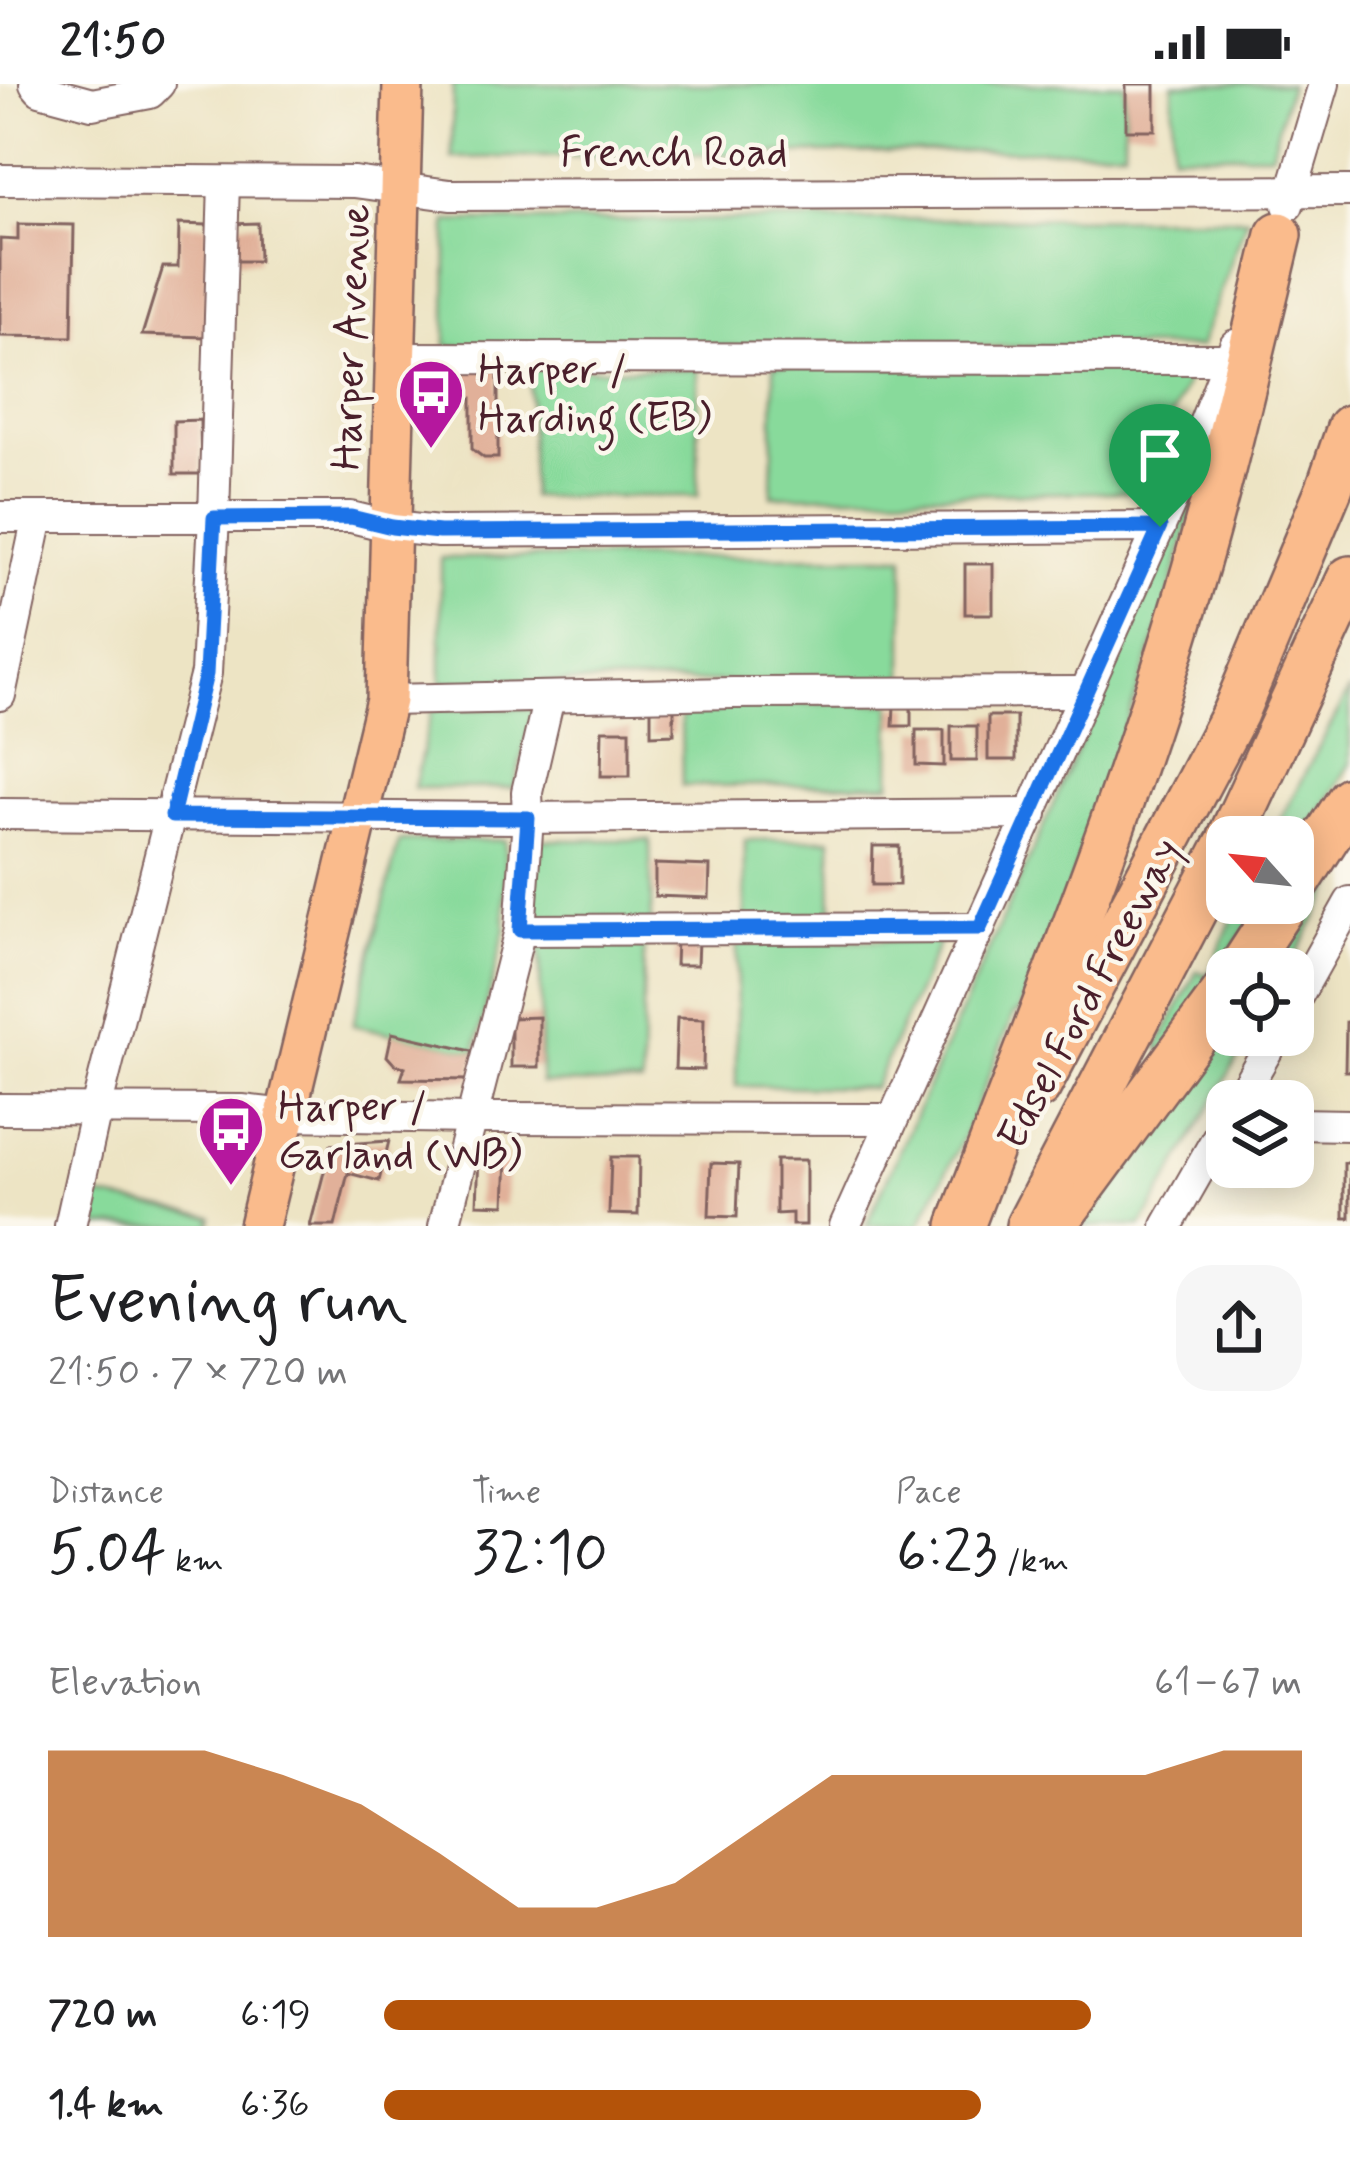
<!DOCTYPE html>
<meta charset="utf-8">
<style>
body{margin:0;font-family:Mynerve,sans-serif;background:#f6f6f6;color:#202124;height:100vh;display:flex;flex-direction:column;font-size:45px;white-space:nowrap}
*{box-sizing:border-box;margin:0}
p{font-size:39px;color:#757577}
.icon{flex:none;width:66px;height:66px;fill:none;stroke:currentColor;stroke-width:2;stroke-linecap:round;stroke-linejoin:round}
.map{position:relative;height:1142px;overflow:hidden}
.side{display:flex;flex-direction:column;background:#fff;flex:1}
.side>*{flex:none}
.needle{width:78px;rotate:297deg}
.tools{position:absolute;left:1206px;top:732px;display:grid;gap:24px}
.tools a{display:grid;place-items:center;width:108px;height:108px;border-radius:24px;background:#fff;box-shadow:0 6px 30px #0003;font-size:60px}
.pin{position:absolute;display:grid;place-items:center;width:102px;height:102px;color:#fff;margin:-123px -51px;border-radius:50% 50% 50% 0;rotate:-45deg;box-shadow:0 0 12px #0007}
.pin .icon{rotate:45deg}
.round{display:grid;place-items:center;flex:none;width:126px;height:126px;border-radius:36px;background:#f6f6f6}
.summary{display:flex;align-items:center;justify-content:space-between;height:204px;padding:0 48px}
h1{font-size:66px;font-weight:600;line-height:90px}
.figures{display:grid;grid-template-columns:repeat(3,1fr);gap:18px;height:204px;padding:12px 48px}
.figures div{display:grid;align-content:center}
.figures b{font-size:60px;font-weight:600}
.figures small{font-size:33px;font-weight:400}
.figures p{font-size:33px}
.chart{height:336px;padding:24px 48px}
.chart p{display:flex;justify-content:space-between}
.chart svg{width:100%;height:216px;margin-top:12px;fill:#b45309;opacity:.7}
ul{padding:0 48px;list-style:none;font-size:39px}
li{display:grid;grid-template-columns:192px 144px 1fr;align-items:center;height:90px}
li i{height:30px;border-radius:15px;background:#b45309}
.status{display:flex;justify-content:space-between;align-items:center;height:84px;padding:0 60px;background:#fff;direction:ltr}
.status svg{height:33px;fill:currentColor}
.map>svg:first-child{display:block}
.green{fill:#88da9b;stroke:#697c63;stroke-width:3}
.building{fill:#e1b099}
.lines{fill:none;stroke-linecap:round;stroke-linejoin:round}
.minor-casing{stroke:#836461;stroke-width:34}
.major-casing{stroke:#836461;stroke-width:44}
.highway-casing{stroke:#836461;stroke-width:50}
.minor{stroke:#fff;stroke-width:30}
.major{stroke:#fabb8c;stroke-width:39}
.highway{stroke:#fabb8c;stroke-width:45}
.route-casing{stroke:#fff;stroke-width:24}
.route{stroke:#1a73e8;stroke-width:15}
.labels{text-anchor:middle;stroke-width:9;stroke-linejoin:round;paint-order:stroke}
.street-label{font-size:42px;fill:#4a1f2b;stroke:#fbf7ec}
.poi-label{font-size:42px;fill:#4a1f2b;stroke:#fbf7ec;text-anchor:start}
</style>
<div class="status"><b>21:50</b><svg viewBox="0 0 49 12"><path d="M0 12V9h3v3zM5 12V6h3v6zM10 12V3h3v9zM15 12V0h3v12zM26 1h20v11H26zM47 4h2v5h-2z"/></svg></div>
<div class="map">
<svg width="1350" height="1142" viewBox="0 0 1350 1142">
<rect width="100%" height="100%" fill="#fbf7ec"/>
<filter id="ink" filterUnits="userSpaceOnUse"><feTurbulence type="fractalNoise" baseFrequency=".00833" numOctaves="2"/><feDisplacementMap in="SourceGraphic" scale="24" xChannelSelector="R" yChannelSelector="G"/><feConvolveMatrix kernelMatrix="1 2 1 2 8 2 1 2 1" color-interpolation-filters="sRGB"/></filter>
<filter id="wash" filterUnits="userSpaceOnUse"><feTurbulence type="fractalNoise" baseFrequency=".004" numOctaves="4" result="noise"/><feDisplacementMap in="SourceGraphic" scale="48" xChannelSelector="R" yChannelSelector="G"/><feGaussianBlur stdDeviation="2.7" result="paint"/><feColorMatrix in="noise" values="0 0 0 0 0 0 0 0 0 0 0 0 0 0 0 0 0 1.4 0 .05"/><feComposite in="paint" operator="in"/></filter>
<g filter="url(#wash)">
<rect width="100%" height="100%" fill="#ede4c4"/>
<g class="green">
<polygon points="453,0 1125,0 1124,65 452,74"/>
<polygon points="1173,0 1290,0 1271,70 1172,70"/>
<polygon points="1247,134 1200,263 446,262 447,137"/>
<polygon points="774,281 1193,284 1138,408 772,412"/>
<polygon points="530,285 698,285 698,412 531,413"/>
<polygon points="1204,380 1164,531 1053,849 1018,929 1014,929 968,1044 919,1142 866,1142"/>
<polygon points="904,472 904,597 441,599 441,474"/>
<polygon points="1350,605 1350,680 1293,773 1293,753 1271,753"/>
<polygon points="891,619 891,700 682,702 681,621"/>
<polygon points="534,624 514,704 414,704 432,625"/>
<polygon points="1350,724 1350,771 1288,885 1249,885"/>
<polygon points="831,755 832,838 745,838 745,756"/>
<polygon points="505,756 505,846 475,968 353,941 399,757"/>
<polygon points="527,756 650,756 652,856 644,856 642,1000 541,999 540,857 525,856"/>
<polygon points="1239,819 1263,819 1165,968 1157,963 1197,887 1208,891"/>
<polygon points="737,856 940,857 874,1004 736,1002"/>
<polygon points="1227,917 1227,951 1251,951 1142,1142 1082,1142 1163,1010"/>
<polygon points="86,1110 212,1133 210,1142 79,1142"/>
</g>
<g id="blocks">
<g class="building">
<rect x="1126" y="0" width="29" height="46"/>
<polygon points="258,139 259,177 230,177 230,140"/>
<polygon points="18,140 74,141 72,253 0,252 0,155 18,156"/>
<polygon points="179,140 208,141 206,253 142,251 163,183 178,183"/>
<polygon points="441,283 498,283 498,374 484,374 472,365 472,314 441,314"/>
<polygon points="200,336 201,390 174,390 174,337"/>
<rect x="965" y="480" width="28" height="50"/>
<polygon points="894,622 911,622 911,642 893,642"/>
<polygon points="651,623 674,623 674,650 651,651"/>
<rect x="988" y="632" width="28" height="44"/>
<rect x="951" y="642" width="26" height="35"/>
<polygon points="602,646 630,646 630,692 601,692"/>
<polygon points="916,646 944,646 944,682 916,681"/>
<polygon points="873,762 899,762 899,801 872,801"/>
<polygon points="655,780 710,782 709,814 655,812"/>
<polygon points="676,856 698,856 697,881 675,881"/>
<polygon points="539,933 539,983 511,983 511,934"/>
<polygon points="677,934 704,935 703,986 675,985"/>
<polygon points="1346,938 1350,938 1350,987 1345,987"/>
<polygon points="392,949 476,968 470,996 401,995 405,983 395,981 387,972"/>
<polygon points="389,1057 379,1097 348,1089 335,1142 310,1142 331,1061"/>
<polygon points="479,1072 507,1072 505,1121 477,1120"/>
<polygon points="611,1073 639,1073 638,1131 609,1130"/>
<polygon points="776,1076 806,1076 806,1141 792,1141 792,1129 776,1130"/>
<polygon points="711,1079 739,1080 737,1133 709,1132"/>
<rect x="1344" y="1079" width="6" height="55"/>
</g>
</g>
</g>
<g filter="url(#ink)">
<use href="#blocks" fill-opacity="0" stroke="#836461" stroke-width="3"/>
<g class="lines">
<defs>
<g id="minor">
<polyline points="35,0 40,6 92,20 150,9 159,0"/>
<polyline points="0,96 354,98 450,111 1350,107"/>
<polyline points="1288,121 1324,0"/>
<polyline points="397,274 1229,275"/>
<polyline points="0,433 351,433 392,443 439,448 1160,443"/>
<polyline points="0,611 38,433"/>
<polyline points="386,616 733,609 1086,608"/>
<polyline points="0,730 516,734 1032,730"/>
<polyline points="520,846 980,844"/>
<polyline points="1293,920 1350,818"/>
<polyline points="1238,1017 1276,951"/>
<polyline points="0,1025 242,1026 286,1031 473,1034 892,1035"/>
<polyline points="1293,1040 1350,1041"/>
<polyline points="70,1142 96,1025 206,589 214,433 224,98"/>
<polyline points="444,1142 520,846 528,734 527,708 549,613"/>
<polyline points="845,1142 1191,373 1235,261"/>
<polyline points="1167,1142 1227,1037"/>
</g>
<polyline id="major" points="259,1142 386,616 403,0"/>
<g id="highway">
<polyline points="1231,753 1350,495"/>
<polyline points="1293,805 1350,716"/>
<polyline points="1241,885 1284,819"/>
<polyline points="1038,1002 1235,629 1330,402 1350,344"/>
<polyline points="1058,1135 1227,906"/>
<path d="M961,1142C1035,945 1115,750 1176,549C1217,418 1247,284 1279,151"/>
<polyline points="1029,1142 1227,762"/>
</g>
</defs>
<use href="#minor" class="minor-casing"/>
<use href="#major" class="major-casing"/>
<use href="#highway" class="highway-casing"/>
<use href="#minor" class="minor"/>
<use href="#major" class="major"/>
<use href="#highway" class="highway"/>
</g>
</g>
<g class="lines" filter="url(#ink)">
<defs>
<polygon id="route" points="351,433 392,443 439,448 1160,443 980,844 520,846 528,734 172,732 206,590 214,434"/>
</defs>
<use href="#route" class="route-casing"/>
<use href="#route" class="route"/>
</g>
<defs>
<symbol id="bus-pin" viewBox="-11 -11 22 30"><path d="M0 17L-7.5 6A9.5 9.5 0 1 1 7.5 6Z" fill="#b5179e" stroke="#fbf7ec"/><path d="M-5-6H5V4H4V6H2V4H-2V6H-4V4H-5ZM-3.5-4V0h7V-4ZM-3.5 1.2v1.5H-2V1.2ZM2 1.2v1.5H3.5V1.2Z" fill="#fff"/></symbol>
</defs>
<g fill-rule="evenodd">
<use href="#bus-pin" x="393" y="270" width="76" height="104"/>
<use href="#bus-pin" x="193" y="1007" width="76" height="104"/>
</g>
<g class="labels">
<g class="street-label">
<text x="674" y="82">French Road</text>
<text transform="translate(349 253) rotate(-88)" y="15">Harper Avenue</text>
<text transform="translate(1088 909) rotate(-62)" y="15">Edsel Ford Freeway</text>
</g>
<g class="poi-label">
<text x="478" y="299">Harper /<tspan x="478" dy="48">Harding (EB)</tspan></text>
<text x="278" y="1036">Harper /<tspan x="278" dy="48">Garland (WB)</tspan></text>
</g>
</g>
</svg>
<div class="tools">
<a><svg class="needle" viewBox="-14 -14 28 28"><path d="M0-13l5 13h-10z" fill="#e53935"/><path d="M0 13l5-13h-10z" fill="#757577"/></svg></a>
<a><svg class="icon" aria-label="locate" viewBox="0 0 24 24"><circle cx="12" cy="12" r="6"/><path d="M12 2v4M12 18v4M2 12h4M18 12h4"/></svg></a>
<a><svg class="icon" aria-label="layers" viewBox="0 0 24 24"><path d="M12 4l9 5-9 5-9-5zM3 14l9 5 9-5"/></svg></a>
</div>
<div class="pin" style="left:1160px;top:443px;background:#1e9e55"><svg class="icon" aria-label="arrive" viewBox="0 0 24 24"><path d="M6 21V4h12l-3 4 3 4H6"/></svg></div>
</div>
<section class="side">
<div class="summary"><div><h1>Evening run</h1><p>21:50 · 7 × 720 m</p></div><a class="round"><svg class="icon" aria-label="share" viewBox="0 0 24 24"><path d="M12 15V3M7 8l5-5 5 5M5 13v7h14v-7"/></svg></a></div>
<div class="figures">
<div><p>Distance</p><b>5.04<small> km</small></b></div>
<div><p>Time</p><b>32:10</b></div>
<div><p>Pace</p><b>6:23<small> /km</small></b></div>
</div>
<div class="chart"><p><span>Elevation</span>61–67 m</p>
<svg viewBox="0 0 160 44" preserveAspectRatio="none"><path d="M0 44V6L10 6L20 6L30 11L40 17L50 27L60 38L70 38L80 33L90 22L100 11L110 11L120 11L130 11L140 11L150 6L160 6V44z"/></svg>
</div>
<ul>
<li><b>720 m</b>6:19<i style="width:77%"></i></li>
<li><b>1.4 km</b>6:36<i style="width:65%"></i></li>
</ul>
</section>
